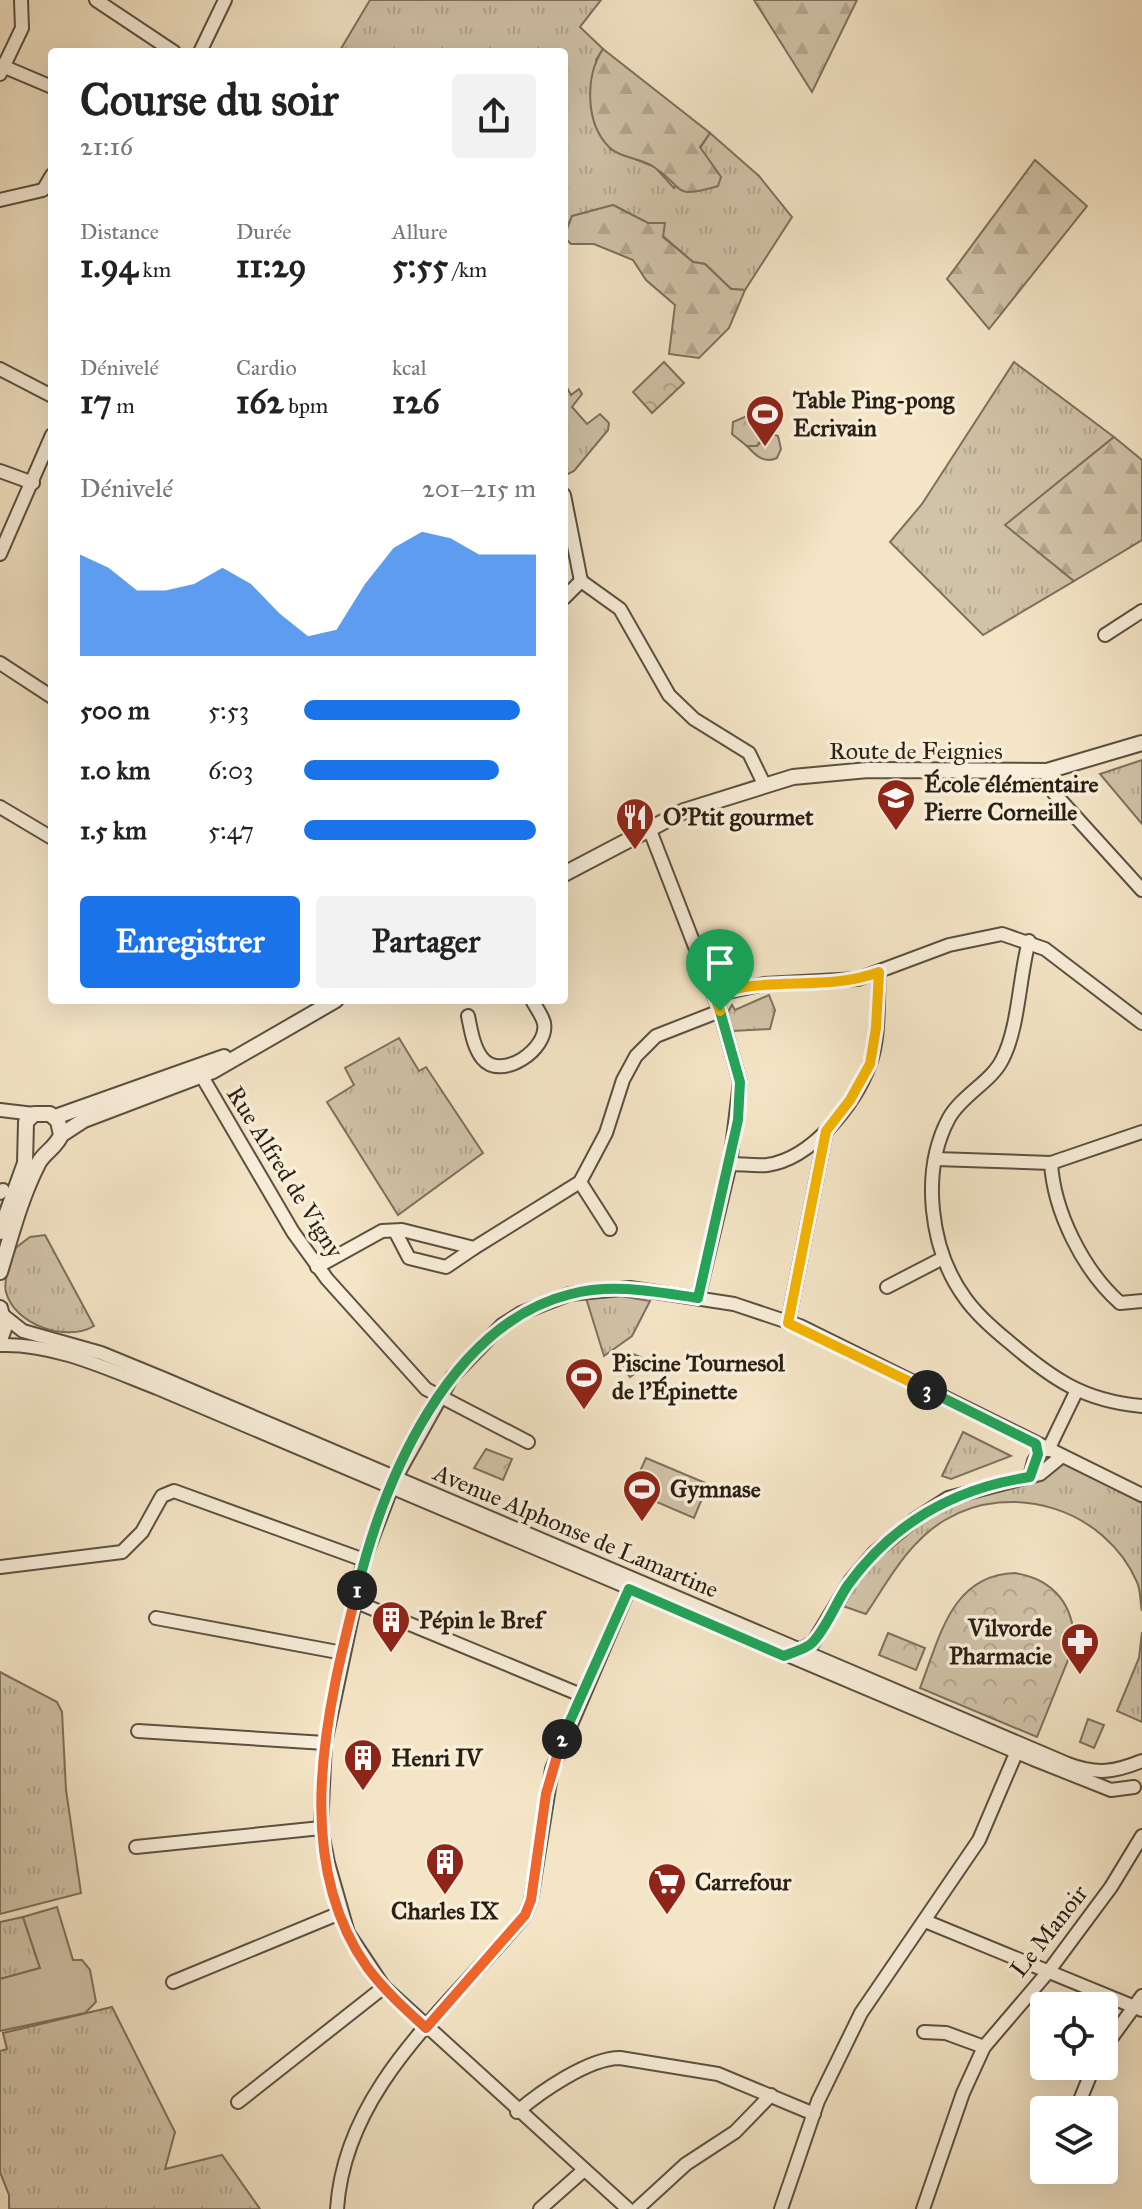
<!DOCTYPE html>
<html lang="fr">
<meta charset="utf-8">
<style>
body{margin:0;font-family:"IM FELL Great Primer",serif;background:#f2f2f2;color:#222;height:100vh;display:flex;flex-direction:column;font-size:30px;white-space:nowrap}
*{box-sizing:border-box;margin:0}
p{font-size:26px;color:#767676}
.icon{flex:none;width:44px;height:44px;fill:none;stroke:currentColor;stroke-width:2;stroke-linecap:round;stroke-linejoin:round}
.map{position:relative;flex:1;overflow:hidden}
.side{position:absolute;left:48px;top:48px;width:520px;height:956px;display:flex;flex-direction:column;background:#fff;border-radius:8px;box-shadow:0 8px 32px #0002}
.side>*{flex:none}
.buttons{position:absolute;left:1030px;top:1992px;display:grid;gap:16px}
.buttons a{display:grid;place-items:center;width:88px;height:88px;border-radius:8px;background:#fff;box-shadow:0 8px 32px #0002;font-size:40px}
.pin{position:absolute;display:grid;place-items:center;width:68px;height:68px;color:#fff;margin:-82px -34px;border-radius:50% 50% 50% 0;rotate:-45deg;box-shadow:0 0 8px #0007}
.pin .icon{rotate:45deg}
.km{position:absolute;width:40px;height:40px;margin:-20px;border-radius:50%;background:#222;color:#fff;font-size:22px;line-height:40px;text-align:center}
.round{display:grid;place-items:center;flex:none;width:84px;height:84px;border-radius:8px;background:#f2f2f2}
.overview{display:flex;align-items:center;justify-content:space-between;height:136px;padding:0 32px}
h1{font-size:44px;font-weight:800;line-height:60px}
.metrics{display:grid;grid-template-columns:repeat(3,1fr);gap:12px;height:136px;padding:8px 32px}
.metrics div{display:grid;align-content:center}
.metrics b{font-size:34px;font-weight:800}
.metrics small{font-size:22px;font-weight:400}
.metrics p{font-size:22px}
.chart{height:224px;padding:16px 32px}
.chart p{display:flex;justify-content:space-between}
.chart svg{width:100%;height:144px;margin-top:8px;fill:#1a73e8;opacity:.7}
.button{display:flex;gap:16px;margin-top:auto;padding:16px 32px}
.button a{flex:1;height:92px;border-radius:8px;background:#1a73e8;color:#fff;font-size:32px;font-weight:800;line-height:92px;text-align:center}
.button a+a{background:#f2f2f2;color:#222}
ul{padding:0 32px;list-style:none;font-size:26px}
li{display:grid;grid-template-columns:128px 96px 1fr;align-items:center;height:60px}
li i{height:20px;border-radius:10px;background:#1a73e8}
.map>svg:first-child{display:block}
.grass{fill:url(#grass-tufts);stroke:#7d715e;stroke-width:2}
.forest{fill:url(#forest-firs);stroke:#7d715e;stroke-width:2}
.park{fill:url(#park-crowns);stroke:#7d715e;stroke-width:2}
.pitch{fill:#d1c3a8;stroke:#7d715e;stroke-width:2}
.lines{fill:none;stroke-linecap:round;stroke-linejoin:round}
.minor-casing{stroke:#5c5040;stroke-width:16}
.tertiary-casing{stroke:#5c5040;stroke-width:18}
.minor{stroke:#f8eeda;stroke-width:12}
.tertiary{stroke:#f8eeda;stroke-width:14}
.split-1-casing{stroke:#fff;stroke-width:16}
.split-2-casing{stroke:#fff;stroke-width:16}
.split-3-casing{stroke:#fff;stroke-width:16}
.split-4-casing{stroke:#fff;stroke-width:16}
.split-1{stroke:#22a559;stroke-width:10}
.split-2{stroke:#f0652b;stroke-width:10}
.split-3{stroke:#22a559;stroke-width:10}
.split-4{stroke:#f5b400;stroke-width:10}
.labels{text-anchor:middle;stroke-width:7;stroke-linejoin:round;paint-order:stroke}
.poi-label{font-size:24px;font-weight:bold;fill:#291f13;stroke:#f8eeda;text-anchor:start}
.street-label{font-size:24px;fill:#291f13;stroke:#f8eeda}
</style>
<div class="map">
<svg width="1142" height="2209" viewBox="0 0 1142 2209">
<defs>
<pattern id="grass-tufts" width="24" height="20" patternUnits="userSpaceOnUse" patternTransform="scale(2)"><rect width="24" height="20" fill="#d1c3a8"/><path d="M3 7l-1-3M5 7V3M7 7l1-3M15 17l-1-3M17 17v-4M19 17l1-3" fill="none" stroke="#b3a790"/></pattern>
<pattern id="forest-firs" width="22" height="20" patternUnits="userSpaceOnUse" patternTransform="scale(2)"><rect width="22" height="20" fill="#d1c3a8"/><path d="M5 1l3.5 6h-7zM16 11l3.5 6h-7z" fill="#b3a790"/></pattern>
<pattern id="park-crowns" width="20" height="18" patternUnits="userSpaceOnUse" patternTransform="scale(2)"><rect width="20" height="18" fill="#d1c3a8"/><path d="M2 6a3 3 0 1 1 6 0M12 15a3 3 0 1 1 6 0" fill="none" stroke="#b3a790"/></pattern>
</defs>
<rect width="100%" height="100%" fill="#f4e5c6"/>
<filter id="stains"><feTurbulence type="fractalNoise" baseFrequency=".0025" numOctaves="4"/><feColorMatrix values="0 0 0 0 .2 0 0 0 0 .09 0 0 0 0 .02 0 0 0 .5 -.17"/></filter>
<radialGradient id="worn" r=".72"><stop offset=".6" stop-color="#630" stop-opacity="0"/><stop offset="1" stop-color="#630" stop-opacity=".3"/></radialGradient>
<g class="grass">
<polygon points="370,0 601,0 580,27 603,49 596,60 610,149 655,167 674,188 710,133 759,176 792,217 745,290 731,289 705,264 693,262 648,223 613,205 572,216 564,235 564,52 339,52"/>
<polygon points="1014,362 1114,437 1006,525 1074,581 983,635 890,542 922,504"/>
<polygon points="564,382 571,395 579,389 582,394 572,407 587,424 600,414 609,423 608,430 574,471 564,476"/>
<polygon points="1142,760 1142,824 1100,774"/>
<polygon points="769,995 775,1010 770,1029 733,1031 727,1013 732,1005 735,1010"/>
<polygon points="399,1038 419,1071 426,1067 483,1153 398,1215 327,1102 354,1085 345,1068"/>
<path d="M45,1235L94,1326C66,1343 14,1324 6,1292C3,1280 11,1261 14,1249L30,1237Z"/>
<polygon points="620,1296 650,1301 632,1336 604,1356 586,1298"/>
<polygon points="963,1432 1011,1456 951,1479 942,1476"/>
<path d="M1064,1462L1142,1503V1611C1140,1603 1141,1590 1137,1582C1105,1509 1012,1480 945,1520C909,1541 888,1581 866,1614L837,1604L880,1551L948,1501Z"/>
<polygon points="1142,1632 1142,1722 1117,1711 1139,1658"/>
<polygon points="0,1672 57,1702 62,1712 66,1790 81,1893 0,1914"/>
<polygon points="23,1917 40,1968 0,1979 0,1922"/>
<polygon points="112,2007 175,2132 165,2169 222,2155 260,2209 9,2209 9,2195 0,2172 0,2051 7,2049 3,2033"/>
</g>
<g class="forest">
<polygon points="754,0 857,0 812,92"/>
<path d="M603,49L710,133L700,147L721,177L718,186C671,200 686,188 654,167C641,158 620,158 609,147C585,123 585,76 603,49Z"/>
<polygon points="1035,160 1087,206 989,329 947,279"/>
<polygon points="613,205 648,223 665,223 663,237 693,262 705,264 731,289 745,290 729,328 699,358 669,354 675,305 646,280 633,260 594,244 571,244 564,237 572,216"/>
<polygon points="1114,437 1142,460 1142,540 1074,581 1005,525"/>
</g>
<g class="park">
<polygon points="664,362 684,383 652,413 633,392"/>
<polygon points="747,416 760,420 768,429 757,446 747,446 732,434 733,422"/>
<polygon points="633,1354 643,1358 637,1372 630,1377 621,1365"/>
<polygon points="486,1449 512,1459 503,1480 474,1468"/>
<path d="M1015,1573C1054,1579 1075,1606 1074,1645L1037,1737L920,1688C940,1637 951,1575 1015,1573Z"/>
<polygon points="888,1633 925,1648 916,1670 879,1655"/>
</g>
<g class="pitch">
<path d="M769,433L778,436L781,449L777,458C764,464 755,455 747,446H757Z"/>
<polygon points="646,1458 708,1484 694,1518 631,1491"/>
<polygon points="1088,1719 1104,1725 1094,1748 1080,1742"/>
<polygon points="57,1907 73,1960 82,1960 90,1970 96,2002 85,2013 0,2031 0,1979 40,1968 23,1917"/>
</g>
<g class="lines">
<defs>
<g id="minor">
<polyline points="96,0 174,52"/>
<polyline points="200,52 225,0"/>
<polyline points="0,65 52,87"/>
<polyline points="0,74 22,28 21,0"/>
<polyline points="0,200 43,190 52,175"/>
<polyline points="0,369 52,396"/>
<polyline points="0,471 33,483"/>
<polyline points="564,495 581,581"/>
<polyline points="0,554 52,435"/>
<polyline points="581,581 620,609 669,695 694,719 749,753 765,786"/>
<polyline points="564,598 581,581"/>
<polyline points="1105,635 1142,611"/>
<polyline points="0,663 52,697"/>
<polyline points="1047,771 1054,793 1142,890"/>
<polyline points="0,807 52,838"/>
<polyline points="649,828 720,1011 740,1082 730,1164 698,1298"/>
<path d="M1029,941C1019,977 1019,1028 1002,1060C991,1082 962,1095 949,1118C920,1172 930,1250 965,1298C977,1315 992,1328 1008,1341C1051,1378 1083,1401 1142,1406"/>
<polyline points="714,995 764,984 858,979 949,945 1002,934 1045,949 1142,1023"/>
<path d="M468,1016C471,1030 473,1046 482,1058C501,1082 549,1049 544,1023C542,1015 535,1006 532,1000"/>
<polyline points="197,1068 293,1232 327,1279 426,1389 528,1442"/>
<polyline points="0,1110 34,1114"/>
<polyline points="936,1159 1051,1163 1142,1132"/>
<path d="M1051,1163C1054,1212 1083,1270 1120,1303L1142,1301"/>
<path d="M730,1164C741,1164 755,1166 767,1165C812,1159 855,1104 870,1064C880,1036 877,1001 879,972"/>
<polyline points="580,1182 610,1229"/>
<polyline points="0,1193 3,1190"/>
<polyline points="395,1231 409,1258 446,1267 474,1248"/>
<polyline points="317,1267 382,1231 402,1230 474,1248 580,1182 606,1133 623,1080 636,1056 656,1036 720,1011"/>
<polyline points="887,1287 943,1258"/>
<path d="M4,1316L23,1331L101,1353L162,1378L1068,1764C1097,1775 1115,1772 1142,1761"/>
<polyline points="788,1323 826,1131"/>
<path d="M0,1345C54,1343 108,1369 157,1388L1033,1759L1111,1790L1134,1787"/>
<polyline points="1048,1450 1076,1392"/>
<polyline points="1030,1477 1034,1461 1044,1448"/>
<polyline points="0,1567 122,1552 142,1532 162,1496 174,1491 364,1560"/>
<polyline points="354,1601 581,1695"/>
<polyline points="156,1618 343,1653"/>
<polyline points="795,1652 813,1643 851,1580 874,1553 914,1520 948,1498 1040,1474 1062,1456"/>
<polyline points="138,1731 325,1743"/>
<polyline points="136,1847 321,1828"/>
<polyline points="925,1921 1142,2010"/>
<polyline points="173,1982 340,1913"/>
<polyline points="924,2032 946,2033 984,2047"/>
<polyline points="1104,2048 1142,1996"/>
<polyline points="238,2102 384,1987"/>
<polyline points="1076,2110 1094,2066"/>
<path d="M517,2112C540,2092 589,2058 620,2058L718,2074L814,2114"/>
<path d="M337,2209C345,2085 453,2004 525,1915L531,1900L552,1769L632,1582"/>
<polyline points="540,2209 584,2170"/>
<polyline points="628,2209 384,1987 348,1933 328,1863 321,1828 325,1743 364,1560 395,1479 452,1377 502,1325 521,1313 570,1294 630,1288 734,1304 800,1326 1142,1495"/>
<polyline points="637,2209 686,2164 735,2132 771,2095"/>
<polyline points="781,2209 818,2101 861,2013 979,1840 1014,1758"/>
<polyline points="923,2209 963,2093 984,2047 1048,1972 1111,1887 1142,1836"/>
</g>
<g id="tertiary">
<polyline points="564,874 684,811 793,777 868,770 1047,771 1142,743"/>
<polyline points="55,1117 224,1057"/>
<polyline points="61,1135 84,1120 213,1071 336,1000"/>
<path d="M0,1232L25,1163L26,1122L34,1114H50L58,1121L61,1135C56,1148 44,1152 38,1164C21,1197 11,1236 0,1272"/>
<polyline points="0,1308 5,1326 0,1340"/>
</g>
</defs>
<use href="#minor" class="minor-casing"/>
<use href="#tertiary" class="tertiary-casing"/>
<use href="#minor" class="minor"/>
<use href="#tertiary" class="tertiary"/>
</g>
<g class="lines">
<defs>
<path id="split-1" d="M357,1590C384,1479 449,1324 571,1294C614,1283 655,1292 698,1298L738,1120L740,1082L720,1011"/>
<path id="split-2" d="M357,1590C327,1709 290,1857 367,1967C384,1990 405,2009 426,2028L525,1915L531,1900L546,1794L562,1739"/>
<path id="split-3" d="M562,1739L629,1589L784,1656C793,1652 806,1649 812,1643C827,1628 836,1602 848,1585C893,1523 955,1488 1030,1477L1038,1454L1036,1444L927,1390"/>
<path id="split-4" d="M720,1011L714,995C767,975 826,992 879,972L876,1028L870,1064L850,1100L826,1131L788,1323L927,1390"/>
</defs>
<use href="#split-1" class="split-1-casing"/>
<use href="#split-2" class="split-2-casing"/>
<use href="#split-3" class="split-3-casing"/>
<use href="#split-4" class="split-4-casing"/>
<use href="#split-1" class="split-1"/>
<use href="#split-2" class="split-2"/>
<use href="#split-3" class="split-3"/>
<use href="#split-4" class="split-4"/>
</g>
<defs>
<symbol id="stadium-pin" viewBox="-11 -11 22 30"><path d="M0 17L-7.5 6A9.5 9.5 0 1 1 7.5 6Z" fill="#8f2418" stroke="#f8eeda"/><path d="M0-5a6.5 5 0 1 0 0 10a6.5 5 0 1 0 0-10ZM-3.5-1.8h7v3.6h-7Z" fill="#fff"/></symbol>
<symbol id="school-pin" viewBox="-11 -11 22 30"><path d="M0 17L-7.5 6A9.5 9.5 0 1 1 7.5 6Z" fill="#8f2418" stroke="#f8eeda"/><path d="M0-5L7-2L0 1L-7-2ZM-4 1L0 2.5L4 1V4Q0 6-4 4Z" fill="#fff"/></symbol>
<symbol id="restaurant-pin" viewBox="-11 -11 22 30"><path d="M0 17L-7.5 6A9.5 9.5 0 1 1 7.5 6Z" fill="#8f2418" stroke="#f8eeda"/><path d="M-5-6h1v4h1v-4h1v4h1v-4h1v5L-1.5 .5V6h-2V.5L-5-1ZM5-6V6H3V1.5H1.5Q1.5-4 5-6Z" fill="#fff"/></symbol>
<symbol id="building-pin" viewBox="-11 -11 22 30"><path d="M0 17L-7.5 6A9.5 9.5 0 1 1 7.5 6Z" fill="#8f2418" stroke="#f8eeda"/><path d="M-4-6H4V6H1V3H-1V6H-4ZM-2.5-4.3h1.7v1.8h-1.7ZM.8-4.3h1.7v1.8H.8ZM-2.5-1h1.7V.8h-1.7ZM.8-1h1.7V.8H.8Z" fill="#fff"/></symbol>
<symbol id="pharmacy-pin" viewBox="-11 -11 22 30"><path d="M0 17L-7.5 6A9.5 9.5 0 1 1 7.5 6Z" fill="#8f2418" stroke="#f8eeda"/><path d="M-2-6h4v4h4v4h-4v4h-4v-4h-4v-4h4Z" fill="#fff"/></symbol>
<symbol id="supermarket-pin" viewBox="-11 -11 22 30"><path d="M0 17L-7.5 6A9.5 9.5 0 1 1 7.5 6Z" fill="#8f2418" stroke="#f8eeda"/><path d="M-6-5.5h2.5l.6 2H6L4.5 2H-2.5L-4.4-4H-6ZM-1.5 3.2a1.3 1.3 0 1 0 .1 0ZM3 3.2a1.3 1.3 0 1 0 .1 0Z" fill="#fff"/></symbol>
</defs>
<g fill-rule="evenodd">
<use href="#stadium-pin" x="743" y="392" width="44" height="60"/>
<use href="#school-pin" x="874" y="776" width="44" height="60"/>
<use href="#restaurant-pin" x="613" y="795" width="44" height="60"/>
<use href="#stadium-pin" x="562" y="1355" width="44" height="60"/>
<use href="#stadium-pin" x="620" y="1467" width="44" height="60"/>
<use href="#building-pin" x="369" y="1598" width="44" height="60"/>
<use href="#pharmacy-pin" x="1058" y="1620" width="44" height="60"/>
<use href="#building-pin" x="341" y="1736" width="44" height="60"/>
<use href="#building-pin" x="423" y="1840" width="44" height="60"/>
<use href="#supermarket-pin" x="645" y="1860" width="44" height="60"/>
</g>
<g class="labels">
<g class="poi-label">
<text x="793" y="408">Table Ping-pong<tspan x="793" dy="28">Ecrivain</tspan></text>
<text x="924" y="792">École élémentaire<tspan x="924" dy="28">Pierre Corneille</tspan></text>
<text x="663" y="825">O'Ptit gourmet</text>
<text x="612" y="1371">Piscine Tournesol<tspan x="612" dy="28">de l'Épinette</tspan></text>
<text x="670" y="1497">Gymnase</text>
<text x="419" y="1628">Pépin le Bref</text>
<text x="1052" y="1636" text-anchor="end">Vilvorde<tspan x="1052" dy="28">Pharmacie</tspan></text>
<text x="391" y="1766">Henri IV</text>
<text x="695" y="1890">Carrefour</text>
<text x="445" y="1919" text-anchor="middle">Charles IX</text>
</g>
<g class="street-label">
<text x="916" y="759">Route de Feignies</text>
<text transform="translate(285 1172) rotate(58)" y="8">Rue Alfred de Vigny</text>
<text transform="translate(576 1531) rotate(23)" y="8">Avenue Alphonse de Lamartine</text>
<text transform="translate(1049 1931) rotate(-52)" y="8">Le Manoir</text>
</g>
</g>
<rect width="100%" height="100%" filter="url(#stains)"/>
<rect width="100%" height="100%" fill="url(#worn)"/>
</svg>
<div class="buttons">
<a><svg class="icon" aria-label="locate" viewBox="0 0 24 24"><circle cx="12" cy="12" r="6"/><path d="M12 2v4M12 18v4M2 12h4M18 12h4"/></svg></a>
<a><svg class="icon" aria-label="layers" viewBox="0 0 24 24"><path d="M12 4l9 5-9 5-9-5zM3 14l9 5 9-5"/></svg></a>
</div>
<div class="pin" style="left:720px;top:1011px;background:#1e9e55"><svg class="icon" aria-label="arrive" viewBox="0 0 24 24"><path d="M6 21V4h12l-3 4 3 4H6"/></svg></div>
<b class="km" style="left:357px;top:1590px">1</b>
<b class="km" style="left:562px;top:1739px">2</b>
<b class="km" style="left:927px;top:1390px">3</b>
<section class="side">
<div class="overview"><div><h1>Course du soir</h1><p>21:16</p></div><a class="round"><svg class="icon" aria-label="share" viewBox="0 0 24 24"><path d="M12 15V3M7 8l5-5 5 5M5 13v7h14v-7"/></svg></a></div>
<div class="metrics">
<div><p>Distance</p><b>1.94<small> km</small></b></div>
<div><p>Durée</p><b>11:29</b></div>
<div><p>Allure</p><b>5:55<small> /km</small></b></div>
</div>
<div class="metrics">
<div><p>Dénivelé</p><b>17<small> m</small></b></div>
<div><p>Cardio</p><b>162<small> bpm</small></b></div>
<div><p>kcal</p><b>126</b></div>
</div>
<div class="chart"><p><span>Dénivelé</span>201–215 m</p>
<svg viewBox="0 0 160 44" preserveAspectRatio="none"><path d="M0 44V13L10 17L20 24L30 24L40 22L50 17L60 22L70 31L80 38L90 36L100 22L110 11L120 6L130 8L140 13L150 13L160 13V44z"/></svg>
</div>
<ul>
<li><b>500 m</b>5:53<i style="width:93%"></i></li>
<li><b>1.0 km</b>6:03<i style="width:84%"></i></li>
<li><b>1.5 km</b>5:47<i style="width:100%"></i></li>
</ul>
<div class="button"><a>Enregistrer</a><a>Partager</a></div>
</section>
</div>
